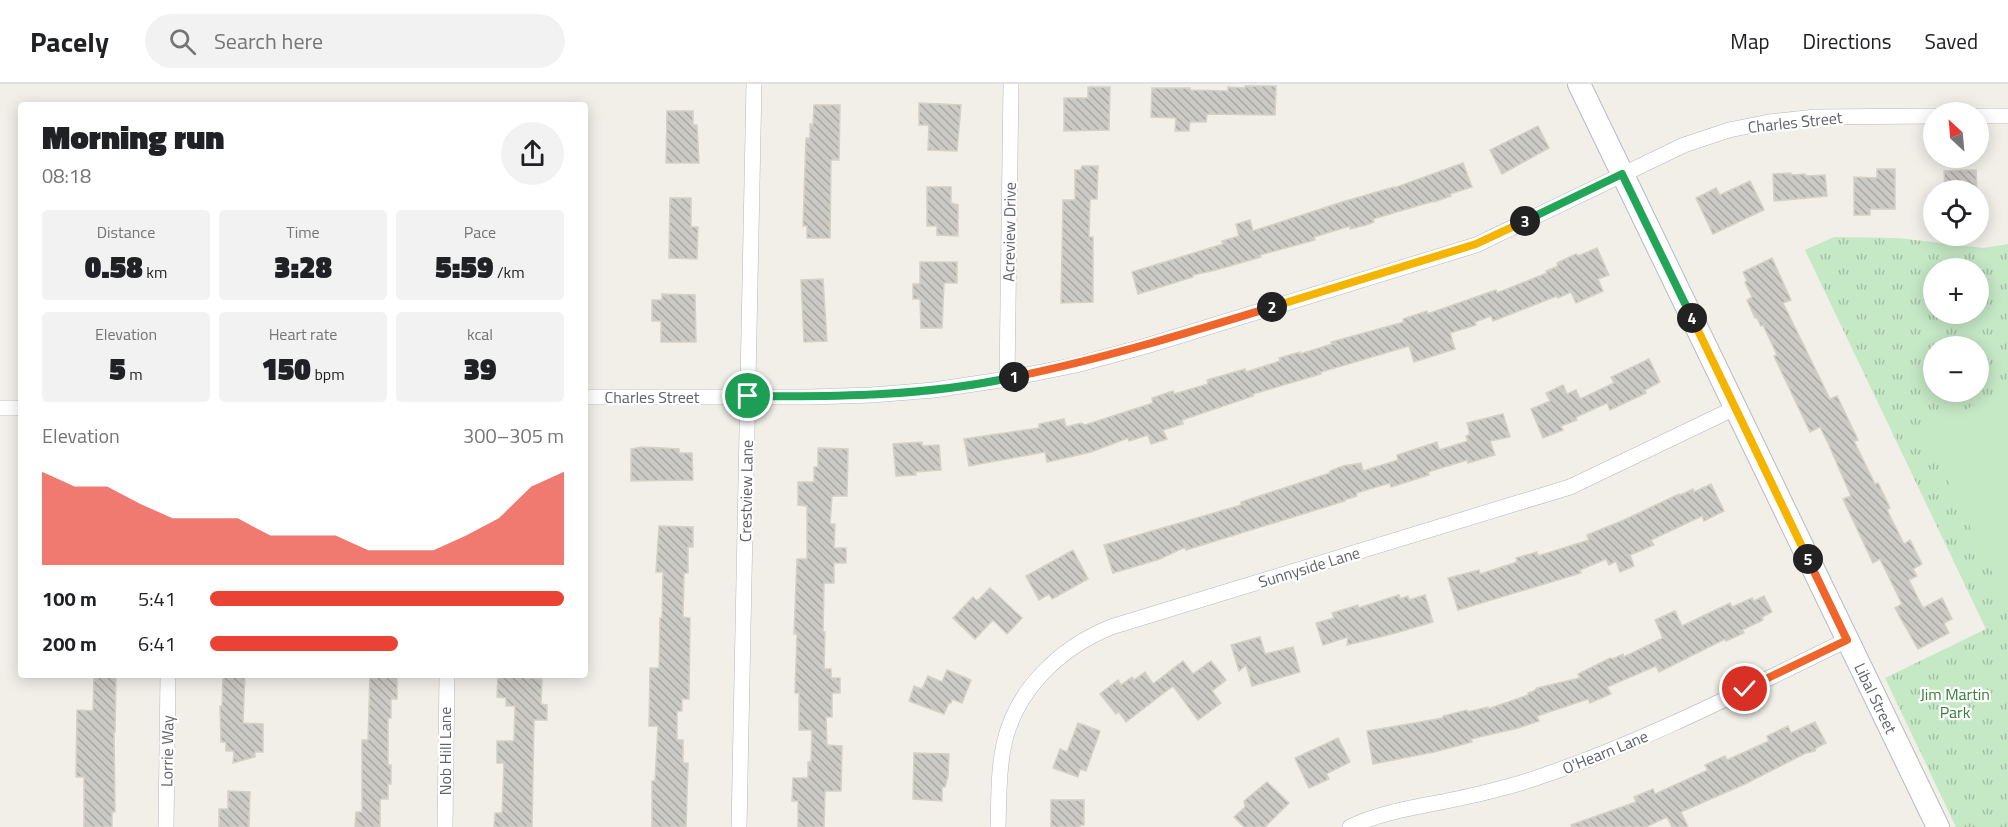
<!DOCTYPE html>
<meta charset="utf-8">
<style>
body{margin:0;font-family:"Titillium Web",sans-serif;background:#f2f2f2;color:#202124;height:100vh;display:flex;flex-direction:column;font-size:22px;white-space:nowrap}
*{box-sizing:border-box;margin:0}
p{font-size:20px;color:#757577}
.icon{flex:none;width:33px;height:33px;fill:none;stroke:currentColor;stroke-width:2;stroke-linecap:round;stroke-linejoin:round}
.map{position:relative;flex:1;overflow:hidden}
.details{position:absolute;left:18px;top:18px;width:570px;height:576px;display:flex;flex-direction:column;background:#fff;border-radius:6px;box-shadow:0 3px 15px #0003}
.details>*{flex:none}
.needle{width:39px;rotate:334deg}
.tools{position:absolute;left:1923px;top:18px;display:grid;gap:12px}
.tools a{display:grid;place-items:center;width:66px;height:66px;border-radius:50%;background:#fff;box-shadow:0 3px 15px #0003;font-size:30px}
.pin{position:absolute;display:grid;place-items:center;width:51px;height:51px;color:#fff;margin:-26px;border:3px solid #fff;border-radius:50%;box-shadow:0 2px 6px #0007}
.km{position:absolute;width:30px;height:30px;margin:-15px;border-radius:50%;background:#222;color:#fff;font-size:16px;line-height:30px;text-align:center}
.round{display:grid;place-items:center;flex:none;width:63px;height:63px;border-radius:32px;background:#f2f2f2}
.headline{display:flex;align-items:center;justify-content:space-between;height:102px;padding:0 24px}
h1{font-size:33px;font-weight:800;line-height:45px}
.stats{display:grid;grid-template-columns:repeat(3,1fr);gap:9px;height:102px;padding:6px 24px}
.stats div{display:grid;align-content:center;border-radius:6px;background:#f2f2f2;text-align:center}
.stats b{font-size:30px;font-weight:800}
.stats small{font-size:16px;font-weight:400}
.stats p{font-size:16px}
.chart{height:168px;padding:12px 24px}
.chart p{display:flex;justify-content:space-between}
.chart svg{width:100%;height:108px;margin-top:6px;fill:#ea4335;opacity:.7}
ul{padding:0 24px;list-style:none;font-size:20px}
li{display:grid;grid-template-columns:96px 72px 1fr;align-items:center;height:45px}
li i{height:15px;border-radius:8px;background:#ea4335}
header{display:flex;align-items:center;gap:36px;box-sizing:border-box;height:84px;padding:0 30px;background:#fff;border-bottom:2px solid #e0e0e0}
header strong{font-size:28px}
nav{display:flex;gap:33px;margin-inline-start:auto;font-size:21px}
.search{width:420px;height:54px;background:#f2f2f2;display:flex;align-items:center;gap:15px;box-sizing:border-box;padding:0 21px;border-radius:33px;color:#757577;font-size:22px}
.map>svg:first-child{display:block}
.grass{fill:url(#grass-tufts);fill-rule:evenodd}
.garden{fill:#c5e8c5}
.building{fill:url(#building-back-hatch);stroke:#d6d1c6;stroke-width:1.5}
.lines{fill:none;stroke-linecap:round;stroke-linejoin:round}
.street-casing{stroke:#b5b8bc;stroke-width:16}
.secondary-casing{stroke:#b6babf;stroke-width:24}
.street{stroke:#fff;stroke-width:15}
.secondary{stroke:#fff;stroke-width:22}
.split-1-casing{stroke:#fff;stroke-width:12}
.split-2-casing{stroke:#fff;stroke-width:12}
.split-3-casing{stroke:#fff;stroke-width:12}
.split-4-casing{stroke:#fff;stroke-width:12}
.split-5-casing{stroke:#fff;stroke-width:12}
.split-6-casing{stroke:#fff;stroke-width:12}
.split-1{stroke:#22a559;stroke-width:8}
.split-2{stroke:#f0652b;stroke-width:8}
.split-3{stroke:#f5b400;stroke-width:8}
.split-4{stroke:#22a559;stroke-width:8}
.split-5{stroke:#f5b400;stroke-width:8}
.split-6{stroke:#f0652b;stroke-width:8}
.labels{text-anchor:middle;stroke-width:4.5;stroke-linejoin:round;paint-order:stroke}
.street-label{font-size:16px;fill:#5f6368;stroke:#fff}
.park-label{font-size:16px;fill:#348238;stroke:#fff}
</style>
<header>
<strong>Pacely</strong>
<div class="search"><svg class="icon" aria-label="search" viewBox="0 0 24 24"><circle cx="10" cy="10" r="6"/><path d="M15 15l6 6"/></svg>Search here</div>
<nav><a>Map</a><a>Directions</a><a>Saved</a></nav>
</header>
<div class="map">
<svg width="2008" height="743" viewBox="0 0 2008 743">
<defs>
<pattern id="grass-tufts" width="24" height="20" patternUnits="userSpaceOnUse" patternTransform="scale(1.5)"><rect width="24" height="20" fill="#c5e8c5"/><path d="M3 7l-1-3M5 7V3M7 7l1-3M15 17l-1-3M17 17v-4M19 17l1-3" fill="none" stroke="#a3c0a4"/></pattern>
<pattern id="building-back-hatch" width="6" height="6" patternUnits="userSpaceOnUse" patternTransform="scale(1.5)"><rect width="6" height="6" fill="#cccac5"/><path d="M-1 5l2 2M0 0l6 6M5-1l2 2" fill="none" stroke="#a9a8a4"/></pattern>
</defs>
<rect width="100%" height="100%" fill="#f1efe8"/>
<path class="grass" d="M1834,153L1898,154L1983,164L2008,160V743H1956L1885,594L1986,545L1805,166ZM1934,184H1978V230H1934ZM1934,262H1978V308H1934Z"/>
<polygon class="garden" points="2008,305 2008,521 1923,346"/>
<g class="building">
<polygon points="1245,2 1276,2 1275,31 1207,30 1206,38 1190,38 1189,47 1175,47 1176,34 1151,33 1152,4 1190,4 1190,6 1228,7 1228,3 1245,4"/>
<polygon points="1088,3 1110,3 1109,46 1064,47 1064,14 1088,14"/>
<polygon points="919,19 961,21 957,67 928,66 929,41 919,41"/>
<polygon points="814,21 840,21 839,76 831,76 830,154 807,154 807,142 803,142 806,54 810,54 810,40 813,40"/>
<polygon points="667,27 693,27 693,41 697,41 699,79 666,79"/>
<polygon points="1538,42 1549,64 1502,90 1490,66"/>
<polygon points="1463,79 1472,103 1450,110 1451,112 1434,118 1434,117 1373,135 1374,138 1366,141 1350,145 1350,142 1314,153 1315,156 1260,171 1261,173 1216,186 1193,191 1193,193 1138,210 1132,188 1223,160 1222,157 1239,152 1236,140 1250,136 1253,147 1342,118 1394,103 1394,104"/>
<polygon points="1082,82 1098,82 1097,115 1090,115 1089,153 1093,153 1093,218 1061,219 1063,116 1075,116 1075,86 1081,86"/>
<polygon points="1877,85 1895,85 1895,125 1870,125 1870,131 1854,131 1854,93 1877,94"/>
<polygon points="1964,86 1976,86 1977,106 1945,106 1944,87"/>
<polygon points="1791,89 1791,91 1805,90 1806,92 1825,91 1827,112 1774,117 1773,90"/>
<polygon points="1750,97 1764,126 1713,150 1696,114 1716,104 1720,111"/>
<polygon points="927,103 951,103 951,119 958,121 958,152 937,151 937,142 927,142"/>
<polygon points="670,114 691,114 691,143 698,143 697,175 669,174"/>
<polygon points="1597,164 1609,191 1598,195 1603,207 1576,219 1571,208 1558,214 1557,212 1493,237 1491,232 1475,238 1476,241 1450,249 1455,265 1414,278 1409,262 1321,288 1321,290 1253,310 1253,312 1182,336 1183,340 1163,346 1167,355 1151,360 1148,351 1129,357 1128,354 1091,368 1047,378 1045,368 969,382 964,355 1039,344 1039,340 1064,335 1066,343 1081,339 1085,341 1153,319 1152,314 1173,307 1174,310 1208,300 1207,296 1245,285 1246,288 1280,277 1279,274 1300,268 1300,270 1332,260 1331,258 1404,238 1403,235 1427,227 1427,230 1496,206 1497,209 1547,189 1546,187 1558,182 1557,179 1576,170 1578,172"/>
<polygon points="1772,174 1791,216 1783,219 1830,315 1837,312 1858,356 1854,357 1875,400 1878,399 1890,424 1887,426 1904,460 1910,456 1922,480 1913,485 1917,492 1909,496 1923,524 1942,514 1952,535 1944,539 1949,549 1918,565 1895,524 1902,520 1880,475 1873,479 1843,415 1851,412 1828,359 1820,343 1810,348 1774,272 1777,271 1763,241 1761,242 1757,234 1755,234 1747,216 1752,213 1745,198 1747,197 1743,188"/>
<polygon points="920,178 957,178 957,199 944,199 942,244 921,244 920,215 913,215 913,200 920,200"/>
<polygon points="823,195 827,257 804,258 801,196"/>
<polygon points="662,210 695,211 696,258 661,258 661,237 652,237 652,216 662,216"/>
<polygon points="1649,275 1660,298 1645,306 1646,309 1610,326 1607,319 1576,333 1577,336 1561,342 1563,346 1543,354 1531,325 1550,317 1546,309 1563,301 1567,310 1576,306 1580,315 1614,299 1611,293"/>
<polygon points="1503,330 1510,353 1490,357 1495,371 1468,379 1467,376 1428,388 1429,391 1391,403 1390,399 1356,409 1357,412 1344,416 1345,417 1186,466 1185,463 1160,475 1113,489 1104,461 1241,421 1241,418 1330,389 1330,387 1343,382 1361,379 1363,387 1398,376 1397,371 1437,358 1439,366 1468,357 1466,352 1470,350 1467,339"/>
<polygon points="922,358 922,362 939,361 941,386 915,388 916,391 896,392 893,360"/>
<polygon points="641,363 679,365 679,369 692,369 693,396 631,397 631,365"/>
<polygon points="818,364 848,365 847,412 832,412 830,440 835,440 834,464 846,464 846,479 834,479 834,499 824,499 823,548 825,548 824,585 831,585 831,594 840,594 840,609 832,609 832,633 826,633 827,661 842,662 841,707 825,707 824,743 798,743 798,717 792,717 793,694 808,694 808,678 811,678 812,646 799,646 799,609 795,609 797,550 794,550 797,475 807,475 807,422 798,421 798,398 814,398 814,383 818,383"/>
<polygon points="1711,400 1724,427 1704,437 1702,432 1651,456 1654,461 1630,471 1634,482 1620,488 1616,477 1609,481 1606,475 1580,486 1581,489 1458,526 1448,494 1479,486 1480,490 1517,478 1516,474 1537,468 1538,472 1589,456 1587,451 1624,436 1679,410 1680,411 1693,405 1694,408"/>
<polygon points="659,442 693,443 693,463 688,463 688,489 684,489 683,533 690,534 689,615 682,615 682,627 677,627 677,656 683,656 683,679 688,679 686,743 652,743 652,697 655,697 658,642 649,642 650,584 659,584 660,534 662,534 663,488 656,488"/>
<polygon points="1073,466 1088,495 1052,515 1049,510 1039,516 1026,492"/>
<polygon points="990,504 1022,534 1007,550 993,536 975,555 953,534 973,513 977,517"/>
<polygon points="1399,511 1400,515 1408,512 1409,516 1425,511 1433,538 1392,550 1347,561 1348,553 1323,561 1316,539 1334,534 1332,529 1358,521 1358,524"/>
<polygon points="1764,512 1772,528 1762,533 1763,536 1742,546 1744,549 1726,557 1725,555 1659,588 1656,582 1607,603 1611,610 1590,619 1588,615 1537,632 1539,637 1518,644 1471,655 1472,658 1434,668 1373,680 1367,647 1443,634 1443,632 1467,626 1468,628 1488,623 1488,625 1528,611 1528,609 1534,607 1537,604 1580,594 1578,590 1610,574 1613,575 1623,570 1624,573 1663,554 1655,536 1675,527 1682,542 1730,519 1732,523 1752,514 1754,517"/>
<polygon points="1260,553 1265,570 1293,563 1300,588 1252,602 1246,581 1239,587 1231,561"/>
<polygon points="1183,577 1193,590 1211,577 1226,596 1212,607 1221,619 1198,636 1173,602 1126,638 1119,628 1116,630 1100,610 1118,596 1121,601 1132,593 1134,596 1145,588 1153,600"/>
<polygon points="947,586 971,596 962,619 952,615 951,619 949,619 944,630 909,617 914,602 922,605 928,592 942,598"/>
<polygon points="94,591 116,591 115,648 114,648 115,728 112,728 112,743 84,743 84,693 76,693 77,626 93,627"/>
<polygon points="223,591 245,591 243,639 263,640 263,668 255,668 255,673 233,679 234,667 226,667 226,658 221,658 220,622 222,622"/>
<polygon points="370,591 397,591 397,615 391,615 391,634 388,634 388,681 391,681 391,700 388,700 388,715 380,715 380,743 355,743 356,728 362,728 362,656 368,656"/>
<polygon points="498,591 542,595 541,620 547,621 547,636 534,636 532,743 494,743 495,729 502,729 504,679 497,679 497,657 514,657 515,622 506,622 506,614 497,613"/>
<polygon points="1815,638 1826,659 1816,664 1815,667 1806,669 1745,700 1681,728 1688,743 1672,743 1667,733 1646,743 1572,743 1571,741 1636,718 1634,713 1653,705 1655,710 1708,686 1705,681 1725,672 1727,676 1769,657 1767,652 1788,642 1791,649"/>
<polygon points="1078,639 1100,647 1086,687 1080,685 1078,693 1053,684 1060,665 1067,668"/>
<polygon points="1338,654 1350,678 1326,690 1329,695 1309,704 1295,674"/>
<polygon points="914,669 949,670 948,692 945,703 942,703 942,717 913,715"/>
<polygon points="1267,698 1289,719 1265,743 1244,743 1234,733 1245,723 1244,717"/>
<polygon points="228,707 250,708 249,743 219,743 219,725 228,725"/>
<polygon points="1051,716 1084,716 1084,741 1080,741 1080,743 1051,743"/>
</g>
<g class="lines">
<defs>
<g id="street">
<polyline points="1978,32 2008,32"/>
<polyline points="1007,295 1011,0"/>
<polyline points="585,313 810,313 872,311 934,306 1007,295 1076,281 1146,262 1476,161 1684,61 1729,46 1769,38 1816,33 1934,32"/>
<polyline points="0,324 21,324"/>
<polyline points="166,743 168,591"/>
<polyline points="445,743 447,591"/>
<polyline points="739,743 754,0"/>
<path d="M998,743C999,716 998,687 1004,660C1016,605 1060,564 1111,543L1570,403L1735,324"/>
<path d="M1350,743C1379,729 1411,724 1442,718C1475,711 1508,704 1539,693C1646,657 1746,605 1847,556"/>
</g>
<g id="secondary">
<path id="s1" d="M1579,0L1938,743"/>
</g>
</defs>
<use href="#street" class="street-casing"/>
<use href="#secondary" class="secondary-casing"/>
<use href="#street" class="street"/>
<use href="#secondary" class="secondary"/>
</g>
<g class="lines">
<defs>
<path id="split-1" d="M748,312C837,313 927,312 1014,293"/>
<path id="split-2" d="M1014,293C1102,275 1187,249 1272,223"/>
<polyline id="split-3" points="1272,223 1476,160 1525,137"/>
<polyline id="split-4" points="1525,137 1622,90 1692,234"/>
<polyline id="split-5" points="1692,234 1808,475"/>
<polyline id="split-6" points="1745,605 1847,556 1808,475"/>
</defs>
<use href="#split-1" class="split-1-casing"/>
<use href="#split-2" class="split-2-casing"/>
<use href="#split-3" class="split-3-casing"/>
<use href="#split-4" class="split-4-casing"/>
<use href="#split-5" class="split-5-casing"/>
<use href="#split-6" class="split-6-casing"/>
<use href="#split-1" class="split-1"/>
<use href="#split-2" class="split-2"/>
<use href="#split-3" class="split-3"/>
<use href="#split-4" class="split-4"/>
<use href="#split-5" class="split-5"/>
<use href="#split-6" class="split-6"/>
</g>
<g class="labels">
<g class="street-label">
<text transform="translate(1795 38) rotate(-6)" y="6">Charles Street</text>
<text transform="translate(1009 148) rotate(-89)" y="6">Acreview Drive</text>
<text x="652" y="319">Charles Street</text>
<text transform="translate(746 407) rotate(-89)" y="6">Crestview Lane</text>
<text transform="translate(1309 483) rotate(-17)" y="6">Sunnyside Lane</text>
<text dy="6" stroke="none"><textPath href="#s1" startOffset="682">Libal Street</textPath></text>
<text transform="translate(167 667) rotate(-89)" y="6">Lorrie Way</text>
<text transform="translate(445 667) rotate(-90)" y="6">Nob Hill Lane</text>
<text transform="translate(1605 668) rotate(-22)" y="6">O'Hearn Lane</text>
</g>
<g class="park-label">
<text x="1955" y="616">Jim Martin<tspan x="1955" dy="18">Park</tspan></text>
</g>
</g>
</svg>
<div class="tools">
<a><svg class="needle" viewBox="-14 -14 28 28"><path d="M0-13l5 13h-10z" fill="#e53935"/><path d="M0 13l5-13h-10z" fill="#757577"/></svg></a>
<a><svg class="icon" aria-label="locate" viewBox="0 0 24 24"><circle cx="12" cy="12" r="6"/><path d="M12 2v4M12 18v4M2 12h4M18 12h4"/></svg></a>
<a>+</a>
<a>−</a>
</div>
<div class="pin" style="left:748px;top:312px;background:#1e9e55"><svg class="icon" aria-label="arrive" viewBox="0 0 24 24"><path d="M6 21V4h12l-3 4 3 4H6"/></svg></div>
<div class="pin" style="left:1745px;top:605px;background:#d93025"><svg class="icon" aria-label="check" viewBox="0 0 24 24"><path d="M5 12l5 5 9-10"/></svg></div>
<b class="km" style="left:1014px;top:293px">1</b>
<b class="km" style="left:1272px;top:223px">2</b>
<b class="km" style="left:1525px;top:137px">3</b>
<b class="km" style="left:1692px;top:234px">4</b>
<b class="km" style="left:1808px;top:475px">5</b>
<section class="details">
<div class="headline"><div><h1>Morning run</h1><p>08:18</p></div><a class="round"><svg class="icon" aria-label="share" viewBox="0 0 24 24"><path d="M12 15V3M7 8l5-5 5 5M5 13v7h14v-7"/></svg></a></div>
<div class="stats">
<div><p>Distance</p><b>0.58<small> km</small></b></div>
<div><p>Time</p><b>3:28</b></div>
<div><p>Pace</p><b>5:59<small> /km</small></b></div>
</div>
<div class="stats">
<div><p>Elevation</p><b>5<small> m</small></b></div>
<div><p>Heart rate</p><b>150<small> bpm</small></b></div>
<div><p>kcal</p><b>39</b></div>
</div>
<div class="chart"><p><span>Elevation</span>300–305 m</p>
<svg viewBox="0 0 160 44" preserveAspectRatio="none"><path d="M0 44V6L10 12L20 12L30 19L40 25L50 25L60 25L70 32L80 32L90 32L100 38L110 38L120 38L130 32L140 25L150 12L160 6V44z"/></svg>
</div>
<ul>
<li><b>100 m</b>5:41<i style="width:100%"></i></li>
<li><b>200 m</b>6:41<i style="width:53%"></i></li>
</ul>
</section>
</div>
